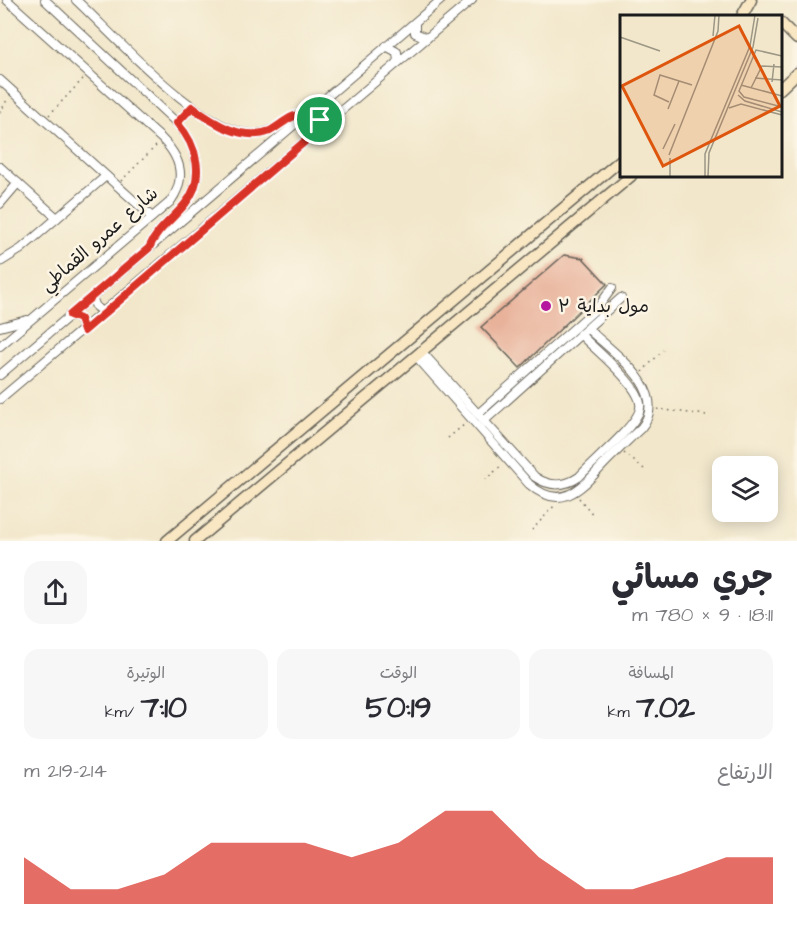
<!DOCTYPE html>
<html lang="ar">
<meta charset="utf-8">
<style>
body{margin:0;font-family:"Architects Daughter","Playpen Sans Arabic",sans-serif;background:#f7f7f7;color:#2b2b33;direction:rtl;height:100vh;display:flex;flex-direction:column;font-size:22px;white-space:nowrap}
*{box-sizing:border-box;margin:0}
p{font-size:20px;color:#7c7c81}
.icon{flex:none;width:33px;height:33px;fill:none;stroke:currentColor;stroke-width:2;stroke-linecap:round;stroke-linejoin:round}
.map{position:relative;height:541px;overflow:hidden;direction:ltr}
.side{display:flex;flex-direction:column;background:#fff;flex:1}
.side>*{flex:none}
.tools{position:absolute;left:712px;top:456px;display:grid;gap:12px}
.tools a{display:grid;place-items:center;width:66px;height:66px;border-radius:12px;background:#fff;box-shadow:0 3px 15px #0003;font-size:30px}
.pin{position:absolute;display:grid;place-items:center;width:51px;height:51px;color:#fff;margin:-26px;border:3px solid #fff;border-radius:50%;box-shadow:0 2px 6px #0007}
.round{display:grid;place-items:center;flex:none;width:63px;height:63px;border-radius:18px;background:#f7f7f7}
.overview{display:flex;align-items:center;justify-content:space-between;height:102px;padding:0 24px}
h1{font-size:33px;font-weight:700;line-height:45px}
.stats{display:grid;grid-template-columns:repeat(3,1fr);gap:9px;height:102px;padding:6px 24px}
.stats div{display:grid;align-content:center;border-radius:15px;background:#f7f7f7;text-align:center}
.stats b{font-size:30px;font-weight:700}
.stats small{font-size:16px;font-weight:400}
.stats p{font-size:16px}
.chart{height:168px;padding:12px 24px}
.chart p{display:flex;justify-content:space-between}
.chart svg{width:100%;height:108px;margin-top:6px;fill:#d93025;opacity:.7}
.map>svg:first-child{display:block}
.building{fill:#e8b19a}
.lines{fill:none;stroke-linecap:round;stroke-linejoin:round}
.street-casing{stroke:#676359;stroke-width:10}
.secondary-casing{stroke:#676359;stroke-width:13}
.path{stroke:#676359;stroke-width:1.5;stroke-dasharray:1.5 4.5;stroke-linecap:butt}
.street{stroke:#fff;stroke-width:8}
.secondary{stroke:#f9e7c3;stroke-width:10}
.route-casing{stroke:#fff;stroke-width:12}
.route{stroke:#d93025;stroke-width:8}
.poi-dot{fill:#b5179e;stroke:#fcf5e5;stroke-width:2}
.labels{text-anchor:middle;stroke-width:5;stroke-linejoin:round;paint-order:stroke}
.street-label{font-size:18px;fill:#1c1c1c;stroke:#fcf5e5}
.poi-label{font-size:18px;fill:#1c1c1c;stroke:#fcf5e5;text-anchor:start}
.inset-road{fill:none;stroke:#9c9685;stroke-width:1.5}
.view{fill:#de560d;fill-opacity:0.15;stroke:#de560d;stroke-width:3}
.inset-edge{fill:none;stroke:#1c1c1c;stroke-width:3}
</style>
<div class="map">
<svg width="797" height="541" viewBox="0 0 797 541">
<rect width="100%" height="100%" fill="#fcf5e5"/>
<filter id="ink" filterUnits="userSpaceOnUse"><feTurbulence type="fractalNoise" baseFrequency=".0167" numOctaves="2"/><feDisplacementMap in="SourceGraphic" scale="12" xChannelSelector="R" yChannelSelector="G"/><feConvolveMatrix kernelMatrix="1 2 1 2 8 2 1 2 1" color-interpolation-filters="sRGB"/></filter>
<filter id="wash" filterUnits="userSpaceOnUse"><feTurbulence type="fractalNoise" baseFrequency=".008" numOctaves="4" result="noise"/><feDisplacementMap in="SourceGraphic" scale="24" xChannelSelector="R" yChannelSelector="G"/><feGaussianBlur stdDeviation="1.35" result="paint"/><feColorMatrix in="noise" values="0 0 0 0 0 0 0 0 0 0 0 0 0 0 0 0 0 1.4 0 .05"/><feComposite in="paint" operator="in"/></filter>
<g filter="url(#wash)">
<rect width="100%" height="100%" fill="#f2e7cb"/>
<g id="blocks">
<polygon class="building" points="564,255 583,258 607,284 520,368 481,327"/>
</g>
</g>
<g filter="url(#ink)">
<use href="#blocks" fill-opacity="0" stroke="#676359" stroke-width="1.5"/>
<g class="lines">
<defs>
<g id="street">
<path d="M45,0L177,123C197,145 206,180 184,205C173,218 158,228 151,244"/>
<path d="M76,0C114,35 204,137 256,134C275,133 287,117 306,113"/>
<polyline points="415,23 415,33 427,38"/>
<polyline points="386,46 397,52 398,62"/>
<polyline points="0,80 152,217"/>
<polyline points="177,123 192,107"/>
<polyline points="0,167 57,218"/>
<polyline points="0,204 18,183"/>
<polyline points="0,262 21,249 106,176"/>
<polyline points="92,297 96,307 105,313"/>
<polyline points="70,315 79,319 84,331"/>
<polyline points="0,327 27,320"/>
<path d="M0,346L170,202C187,179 181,158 162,139L7,0"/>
<path d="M421,351L535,477C550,487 564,487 579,477C592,462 638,425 640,408C644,388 594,349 580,334"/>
<path d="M416,356L529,484C563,514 583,486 607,461C618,450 629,439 641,428C672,391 611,351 587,328"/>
<polyline points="0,375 441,0"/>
<polyline points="0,399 472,0"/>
<polyline points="478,414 599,306 612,288"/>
<polyline points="484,421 621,298"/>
</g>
<g id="secondary">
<polyline points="742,16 751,0"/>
<polyline points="780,22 797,39"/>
<polyline points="780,89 797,73"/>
<polyline points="167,541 622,159"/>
<polyline points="195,541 631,176"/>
</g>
</defs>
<use href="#street" class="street-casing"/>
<use href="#secondary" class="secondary-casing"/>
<g class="path">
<polyline points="0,113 8,98"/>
<polyline points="49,115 83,79"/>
<polyline points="121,181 158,144"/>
<polyline points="642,372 663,350"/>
<polyline points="657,409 706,415"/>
<polyline points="448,438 465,424"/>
<polyline points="624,453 644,469"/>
<polyline points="485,480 501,466"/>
<polyline points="579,498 594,516"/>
<polyline points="532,530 556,504"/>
</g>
<use href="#street" class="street"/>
<use href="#secondary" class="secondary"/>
</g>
</g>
<g class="lines" filter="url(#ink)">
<defs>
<path id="route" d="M192,107C213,123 243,142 270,131C277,127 283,122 290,118C297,114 306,114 312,109L324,125L84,331L80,319L70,315L149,248C157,229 172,220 185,204C206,179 197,145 177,123Z"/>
</defs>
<use href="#route" class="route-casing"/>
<use href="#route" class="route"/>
</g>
<circle class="poi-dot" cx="546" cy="306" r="6"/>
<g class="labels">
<g class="street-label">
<text transform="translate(99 239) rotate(-41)" y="6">شارع عمرو القماطي</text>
</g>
<g class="poi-label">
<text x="558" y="312">مول بداية ۲</text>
</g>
</g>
<g transform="translate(620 15)">
<rect width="162" height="162" fill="#f2e7cb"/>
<path class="inset-road" d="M93,21L95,0M0,22L40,36M162,41L136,35L119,76L124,82L162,92M135,63L162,65M152,67L154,49M121,70L162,81M131,73L142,51L162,52M118,80L125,86L162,97M49,87L34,80L40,60L72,70M109,93L121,89L162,100M48,94L59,66M43,134L55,109M49,140L98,16L99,0M50,143V162M85,162V139L130,31L135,0M88,162L89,138L133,32L138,3"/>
<path class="view" d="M119,11L160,91L43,151L2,71Z"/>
<rect width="162" height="162" class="inset-edge"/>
</g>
</svg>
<div class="tools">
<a><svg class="icon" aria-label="layers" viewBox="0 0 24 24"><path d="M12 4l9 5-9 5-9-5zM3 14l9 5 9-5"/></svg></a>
</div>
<div class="pin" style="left:320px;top:120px;background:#1e9e55"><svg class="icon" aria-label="arrive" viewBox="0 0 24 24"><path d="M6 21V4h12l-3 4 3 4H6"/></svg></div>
</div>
<section class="side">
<div class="overview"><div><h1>جري مسائي</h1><p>18:11 · 9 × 780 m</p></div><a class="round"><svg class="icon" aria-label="share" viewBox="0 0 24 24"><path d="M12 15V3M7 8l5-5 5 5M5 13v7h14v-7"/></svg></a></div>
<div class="stats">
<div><p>المسافة</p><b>7.02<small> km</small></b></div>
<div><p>الوقت</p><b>50:19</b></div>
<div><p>الوتيرة</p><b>7:10<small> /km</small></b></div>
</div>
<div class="chart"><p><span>الارتفاع</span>214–219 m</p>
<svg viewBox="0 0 160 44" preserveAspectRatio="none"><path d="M0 44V25L10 38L20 38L30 32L40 19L50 19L60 19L70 25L80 19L90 6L100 6L110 25L120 38L130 38L140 32L150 25L160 25V44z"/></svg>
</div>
</section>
